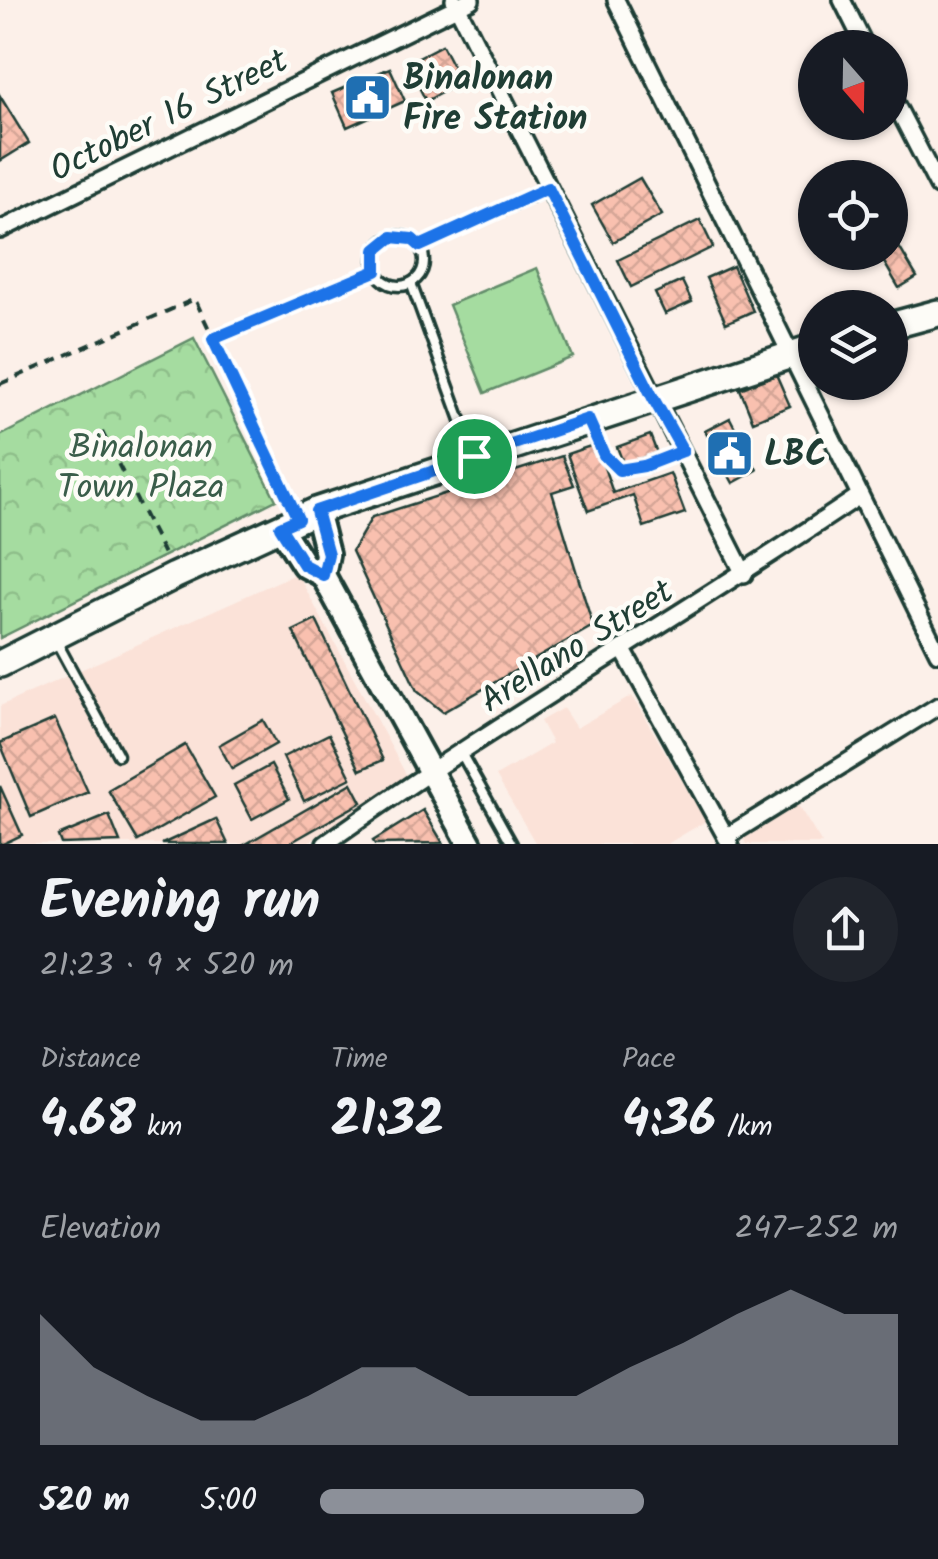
<!DOCTYPE html>
<meta charset="utf-8">
<style>
body{margin:0;font-family:Kalam,sans-serif;background:#20242c;color:#f1f3f6;height:100vh;display:flex;flex-direction:column;font-size:38px;white-space:nowrap}
*{box-sizing:border-box;margin:0}
p{font-size:32px;color:#9ea1a6}
.icon{flex:none;width:55px;height:55px;fill:none;stroke:currentColor;stroke-width:2;stroke-linecap:round;stroke-linejoin:round}
.map{position:relative;height:844px;overflow:hidden}
.side{display:flex;flex-direction:column;background:#171b24;flex:1}
.side>*{flex:none}
.needle{width:65px;rotate:160deg}
.controls{position:absolute;left:798px;top:30px;display:grid;gap:20px}
.controls a{display:grid;place-items:center;width:110px;height:110px;border-radius:50%;background:#171b24;box-shadow:0 2px 8px #0004;font-size:50px}
.pin{position:absolute;display:grid;place-items:center;width:85px;height:85px;color:#fff;margin:-42px;border:5px solid #fff;border-radius:50%;box-shadow:0 2px 10px #0007}
.round{display:grid;place-items:center;flex:none;width:105px;height:105px;border-radius:52px;background:#20242c}
.headline{display:flex;align-items:center;justify-content:space-between;height:170px;padding:0 40px}
h1{font-size:55px;font-weight:600;line-height:75px}
.metrics{display:grid;grid-template-columns:repeat(3,1fr);gap:15px;height:170px;padding:10px 40px}
.metrics div{display:grid;align-content:center}
.metrics b{font-size:50px;font-weight:600}
.metrics small{font-size:28px;font-weight:400}
.metrics p{font-size:28px}
.chart{height:280px;padding:20px 40px}
.chart p{display:flex;justify-content:space-between}
.chart svg{width:100%;height:180px;margin-top:10px;fill:#8c9099;opacity:.7}
ul{padding:0 40px;list-style:none;font-size:32px}
li{display:grid;grid-template-columns:160px 120px 1fr;align-items:center;height:75px}
li i{height:25px;border-radius:12px;background:#8c9099}
.map>svg:first-child{display:block}
.built{fill:#fbe2d8}
.park{fill:url(#park-crowns);stroke:#628c6a;stroke-width:2.5}
.pitch{fill:#a5dca0;stroke:#628c6a;stroke-width:2.5}
.building{fill:url(#building-cross-hatch);stroke:#1f3d34;stroke-width:2.5}
.lines{fill:none;stroke-linecap:round;stroke-linejoin:round}
.lane-casing{stroke:#1f3d34;stroke-width:15}
.street-casing{stroke:#1f3d34;stroke-width:22}
.secondary-casing{stroke:#1f3d34;stroke-width:30}
.primary-casing{stroke:#1f3d34;stroke-width:32}
.path{stroke:#1f3d34;stroke-width:4;stroke-dasharray:10 8;stroke-linecap:butt}
.lane{stroke:#fdfcf7;stroke-width:8}
.street{stroke:#fdfcf7;stroke-width:15}
.secondary{stroke:#fdfcf7;stroke-width:22}
.primary{stroke:#fdfcf7;stroke-width:25}
.route-casing{stroke:#fff;stroke-width:20}
.route{stroke:#1a73e8;stroke-width:12}
.labels{text-anchor:middle;stroke-width:9;stroke-linejoin:round;paint-order:stroke}
.poi-label{font-size:35px;font-weight:bold;fill:#1f3d34;stroke:#fdfcf7;text-anchor:start}
.street-label{font-size:35px;fill:#1f3d34;stroke:#fdfcf7}
.park-label{font-size:35px;fill:#3a5d4a;stroke:#fdfcf7}
</style>
<div class="map">
<svg width="938" height="844" viewBox="0 0 938 844">
<defs>
<pattern id="park-crowns" width="20" height="18" patternUnits="userSpaceOnUse" patternTransform="scale(2.5)"><rect width="20" height="18" fill="#a5dca0"/><path d="M2 6a3 3 0 1 1 6 0M12 15a3 3 0 1 1 6 0" fill="none" stroke="#8ebe8a"/></pattern>
<pattern id="building-cross-hatch" width="8" height="8" patternUnits="userSpaceOnUse" patternTransform="scale(2.5)"><rect width="8" height="8" fill="#f9c0af"/><path d="M0 0l8 8M0 8l8-8" fill="none" stroke="#d5a697"/></pattern>
</defs>
<rect width="100%" height="100%" fill="#fcf0e9"/>
<filter id="ink" filterUnits="userSpaceOnUse"><feTurbulence type="fractalNoise" baseFrequency=".01" numOctaves="2"/><feDisplacementMap in="SourceGraphic" scale="20" xChannelSelector="R" yChannelSelector="G"/><feConvolveMatrix kernelMatrix="1 2 1 2 8 2 1 2 1" color-interpolation-filters="sRGB"/></filter>
<g filter="url(#ink)">
<g class="built">
<polygon points="297,573 408,778 306,844 0,844 0,706"/>
<polygon points="632,696 706,821 667,844 536,844 496,776 552,743 540,721 563,708 576,728"/>
<polygon points="798,805 822,844 746,844 743,838"/>
</g>
<polygon class="park" points="194,338 276,500 0,638 0,436"/>
<polygon class="pitch" points="537,268 573,357 485,393 449,305"/>
<g class="building">
<polygon points="442,45 461,82 426,101 407,63"/>
<polygon points="390,68 405,101 347,127 332,93"/>
<polygon points="0,96 29,143 0,161"/>
<polygon points="640,178 662,215 613,242 592,205"/>
<polygon points="700,220 713,247 631,287 618,260"/>
<polygon points="890,232 917,277 899,288 878,252 890,252"/>
<polygon points="733,266 753,311 726,323 706,278"/>
<polygon points="682,281 692,302 665,314 655,293"/>
<polygon points="776,374 790,406 753,421 740,389"/>
<polygon points="730,418 757,470 733,483 705,431"/>
<polygon points="650,435 657,453 624,465 617,447"/>
<polygon points="596,444 613,493 670,473 685,513 644,527 633,495 588,511 567,454"/>
<polygon points="562,456 574,485 552,492 593,626 443,712 417,691 352,551 372,517"/>
<polygon points="316,620 383,760 360,770 293,631"/>
<polygon points="55,719 88,792 31,817 0,743"/>
<polygon points="263,720 276,744 232,769 219,745"/>
<polygon points="329,734 351,778 304,801 283,757"/>
<polygon points="185,745 215,797 138,841 108,790"/>
<polygon points="271,765 289,799 252,819 234,785"/>
<polygon points="352,783 362,802 288,844 246,844"/>
<polygon points="0,786 22,835 3,844 0,844"/>
<polygon points="423,810 443,843 375,844 373,841"/>
<polygon points="109,815 120,842 61,844 58,836"/>
<polygon points="216,819 228,844 162,844"/>
</g>
<g class="lines">
<defs>
<g id="lane">
<circle cx="399" cy="261" r="25"/>
<polyline points="420,246 548,189"/>
<polyline points="411,283 473,453"/>
<polyline points="213,339 376,271"/>
<polyline points="591,428 604,455 619,470 645,466 683,451"/>
<polyline points="56,641 118,755"/>
<polyline points="461,753 512,844"/>
</g>
<g id="street">
<polyline points="454,0 744,574"/>
<polyline points="616,0 938,653"/>
<polyline points="842,0 866,48"/>
<polyline points="890,93 938,186"/>
<polyline points="0,230 471,0"/>
<polyline points="623,650 730,844"/>
<polyline points="726,837 938,706"/>
<path d="M325,844C498,721 683,615 859,496"/>
</g>
<g id="secondary">
<polyline points="316,511 327,554 323,575"/>
<polyline points="280,527 304,565 323,575 470,844"/>
</g>
<g id="primary">
<polyline points="890,326 938,313"/>
<polyline points="0,664 174,576 316,511 815,347"/>
</g>
</defs>
<use href="#lane" class="lane-casing"/>
<use href="#street" class="street-casing"/>
<use href="#secondary" class="secondary-casing"/>
<use href="#primary" class="primary-casing"/>
<g class="path">
<polyline points="219,351 289,501"/>
<polyline points="0,384 195,299 209,329"/>
<polyline points="102,432 166,558"/>
</g>
<use href="#lane" class="lane"/>
<use href="#street" class="street"/>
<use href="#secondary" class="secondary"/>
<use href="#primary" class="primary"/>
</g>
</g>
<g class="lines" filter="url(#ink)">
<defs>
<polygon id="route" points="548,188 653,398 683,451 644,466 619,470 604,455 588,419 316,511 328,554 323,575 304,565 280,527 298,519 213,339 376,271 376,250 392,237 412,239 420,246"/>
</defs>
<use href="#route" class="route-casing"/>
<use href="#route" class="route"/>
</g>
<defs>
<symbol id="civic-square" viewBox="-11 -11 22 22"><rect x="-9" y="-9" width="18" height="18" rx="4" fill="#1f6fb2" stroke="#fdfcf7"/><path d="M-.6-6.5H3V-4.5H.6V-3L4-1V1h2V6H-6V1h2V-1L-.6-3ZM-1.2 2.5V6h2.4V2.5Z" fill="#fff"/></symbol>
</defs>
<g fill-rule="evenodd">
<use href="#civic-square" x="340" y="70" width="55" height="55"/>
<use href="#civic-square" x="702" y="426" width="55" height="55"/>
</g>
<g class="labels">
<g class="poi-label">
<text x="403" y="89">Binalonan<tspan x="403" dy="40">Fire Station</tspan></text>
<text x="764" y="465">LBC</text>
</g>
<g class="street-label">
<text transform="translate(168 114) rotate(-26)" y="12">October 16 Street</text>
<text transform="translate(576 645) rotate(-32)" y="12">Arellano Street</text>
</g>
<g class="park-label">
<text x="141" y="458">Binalonan<tspan x="141" dy="40">Town Plaza</tspan></text>
</g>
</g>
</svg>
<div class="controls">
<a><svg class="needle" viewBox="-14 -14 28 28"><path d="M0-13l5 13h-10z" fill="#e53935"/><path d="M0 13l5-13h-10z" fill="#9ea1a6"/></svg></a>
<a><svg class="icon" aria-label="locate" viewBox="0 0 24 24"><circle cx="12" cy="12" r="6"/><path d="M12 2v4M12 18v4M2 12h4M18 12h4"/></svg></a>
<a><svg class="icon" aria-label="layers" viewBox="0 0 24 24"><path d="M12 4l9 5-9 5-9-5zM3 14l9 5 9-5"/></svg></a>
</div>
<div class="pin" style="left:474px;top:456px;background:#1e9e55"><svg class="icon" aria-label="arrive" viewBox="0 0 24 24"><path d="M6 21V4h12l-3 4 3 4H6"/></svg></div>
</div>
<section class="side">
<div class="headline"><div><h1>Evening run</h1><p>21:23 · 9 × 520 m</p></div><a class="round"><svg class="icon" aria-label="share" viewBox="0 0 24 24"><path d="M12 15V3M7 8l5-5 5 5M5 13v7h14v-7"/></svg></a></div>
<div class="metrics">
<div><p>Distance</p><b>4.68<small> km</small></b></div>
<div><p>Time</p><b>21:32</b></div>
<div><p>Pace</p><b>4:36<small> /km</small></b></div>
</div>
<div class="chart"><p><span>Elevation</span>247–252 m</p>
<svg viewBox="0 0 160 44" preserveAspectRatio="none"><path d="M0 44V12L10 25L20 32L30 38L40 38L50 32L60 25L70 25L80 32L90 32L100 32L110 25L120 19L130 12L140 6L150 12L160 12V44z"/></svg>
</div>
<ul>
<li><b>520 m</b>5:00<i style="width:56%"></i></li>
</ul>
</section>
